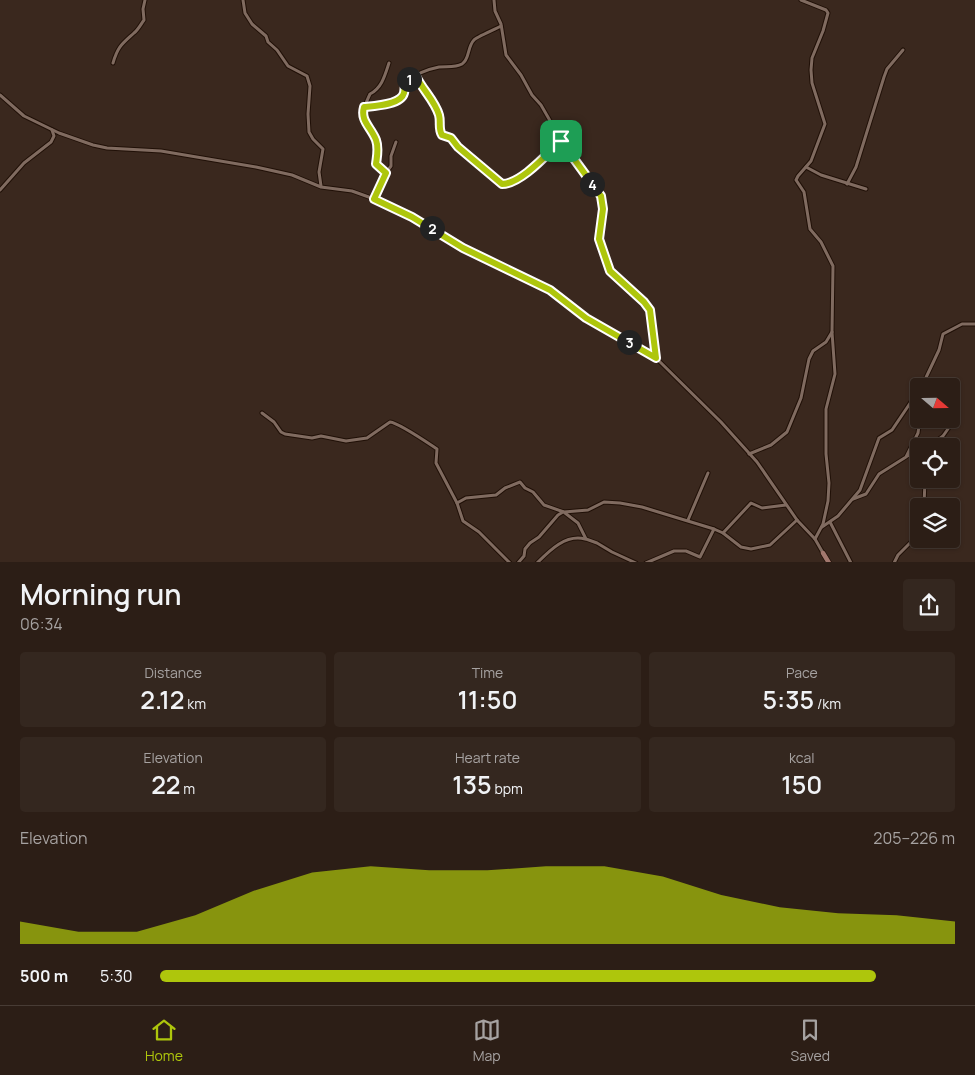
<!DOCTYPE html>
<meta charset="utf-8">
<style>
body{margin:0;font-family:Manrope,sans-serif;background:#34271f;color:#f1f3f6;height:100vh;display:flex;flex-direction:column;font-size:19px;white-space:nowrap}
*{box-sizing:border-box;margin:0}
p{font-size:16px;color:#a6a2a1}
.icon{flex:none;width:28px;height:28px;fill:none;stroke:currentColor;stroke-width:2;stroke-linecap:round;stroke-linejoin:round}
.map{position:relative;height:562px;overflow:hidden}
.side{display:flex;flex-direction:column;background:#2c1e16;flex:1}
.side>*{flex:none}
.needle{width:32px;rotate:110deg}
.fabs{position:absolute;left:910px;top:378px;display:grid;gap:10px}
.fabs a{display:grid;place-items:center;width:50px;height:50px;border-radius:5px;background:#2c1e16;box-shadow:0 1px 4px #0004,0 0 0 1px #483c35;font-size:25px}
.pin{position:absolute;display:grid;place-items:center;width:42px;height:42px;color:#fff;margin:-21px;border-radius:10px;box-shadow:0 2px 8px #0006}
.km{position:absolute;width:25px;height:25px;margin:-12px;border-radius:50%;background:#222;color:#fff;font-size:14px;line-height:25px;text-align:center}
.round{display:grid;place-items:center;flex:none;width:52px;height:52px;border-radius:5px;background:#34271f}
.summary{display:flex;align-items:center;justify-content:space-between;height:85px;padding:0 20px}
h1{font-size:28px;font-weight:600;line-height:38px}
.metrics{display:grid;grid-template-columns:repeat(3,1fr);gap:8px;height:85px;padding:5px 20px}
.metrics div{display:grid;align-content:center;border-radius:5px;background:#34271f;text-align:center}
.metrics b{font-size:25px;font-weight:600}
.metrics small{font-size:14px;font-weight:400}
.metrics p{font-size:14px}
.chart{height:140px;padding:10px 20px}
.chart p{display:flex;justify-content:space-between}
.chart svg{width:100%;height:90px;margin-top:5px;fill:#aec60c;opacity:.7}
ul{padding:0 20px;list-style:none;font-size:16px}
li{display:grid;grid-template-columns:80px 60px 1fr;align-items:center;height:38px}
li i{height:12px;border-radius:6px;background:#aec60c}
.menu{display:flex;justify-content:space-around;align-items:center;height:70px;border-top:1px solid #483c35;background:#2c1e16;font-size:14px;color:#a6a2a1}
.menu a{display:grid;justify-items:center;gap:2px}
.menu .selected{color:#aec60c}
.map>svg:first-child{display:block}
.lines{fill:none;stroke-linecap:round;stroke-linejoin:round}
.street-casing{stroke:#201007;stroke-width:5}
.secondary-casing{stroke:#201007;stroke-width:6}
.street{stroke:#806b60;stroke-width:3}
.secondary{stroke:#a2786e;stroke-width:4.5}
.route-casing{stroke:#fff;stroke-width:10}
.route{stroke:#aec60c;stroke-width:6}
</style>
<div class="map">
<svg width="975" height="563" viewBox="0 0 975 563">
<rect width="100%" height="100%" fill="#3a281e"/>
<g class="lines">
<defs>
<g id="street">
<polyline points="243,0 245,13 252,24 266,36 268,42 277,50 288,66 307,76 310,86 308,114 309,132 313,139 323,149 319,172 321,186"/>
<polyline points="494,0 495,11 501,24 506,55 521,75 532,95 541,105 568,152 601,196 603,209 599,239 610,271 644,302 650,310 656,358 721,422 757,462 797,520 815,539 823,553"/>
<polyline points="801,0 826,10 828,13 823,31 812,58 811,70 812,83 825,124 811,161 798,176 796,180 804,192 810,229 821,242 833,266 832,332 835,374 826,409 826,454 829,483 828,501 823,524 815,539"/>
<path d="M113,63C118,46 122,44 134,33C138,30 141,24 144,20L143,9L145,0"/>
<path d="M416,76C422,89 435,101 439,115C441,122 438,129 442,135L451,138L458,147L502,185C522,184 547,154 561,141"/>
<polyline points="0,95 24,116 59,133 93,145 107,148 161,151 256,167 292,175 321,187 352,191 377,200 412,217 463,247 553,292 570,307 586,318 656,358"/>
<path d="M364,107C375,106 400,106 404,93C405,89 405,85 406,81C415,75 429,69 439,67C446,66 455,68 462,64C470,59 467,47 474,40C476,37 496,29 501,26"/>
<polyline points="806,167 821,175 866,189"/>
<path d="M386,173L376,164C377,156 379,148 376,140C367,116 356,123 370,94C382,88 385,75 389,63"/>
<polyline points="847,184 856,167 884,77 887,69 903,50"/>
<polyline points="0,190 24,163 51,142 54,136 52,130"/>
<polyline points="374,199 385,174 391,166 391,156 396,142"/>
<polyline points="922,386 939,350 943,334 962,324 975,324"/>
<path d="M262,413L274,422L281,432L285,434L312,438L321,436L346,441L367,438L390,422C399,423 428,443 437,449L436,463L457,503L463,521L479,532L510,563"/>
<polyline points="930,446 943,436 950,426"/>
<polyline points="749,454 771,445 787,432 801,398 809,359 813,351 826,342 832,332"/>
<polyline points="907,456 919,452"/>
<polyline points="853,499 866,494 879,474 906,457 918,433 920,419"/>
<polyline points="457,503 466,498 496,495 505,488 520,482 525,488 533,492 544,505 564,512 588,510 604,502 620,503 642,507 714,529 723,533 741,547 751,549 770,545 797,520"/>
<polyline points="924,506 925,479"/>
<polyline points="565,513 578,523 586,539 597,543 612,552 636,563"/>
<polyline points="688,520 708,473"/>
<polyline points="830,522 851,563"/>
<polyline points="822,527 838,516 860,490 879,438 892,430 919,390"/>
<polyline points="723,533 751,503 762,508 786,505"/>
<polyline points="518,563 524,556 525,549 530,543 539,537 558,515 563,512"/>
<path d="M537,563C550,550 566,534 585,539"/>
<polyline points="646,563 674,551 686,551 700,557 714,529"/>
<polyline points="894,563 898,555 919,534"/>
</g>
<polyline id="secondary" points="823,553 829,563"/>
</defs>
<use href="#street" class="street-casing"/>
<use href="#secondary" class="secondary-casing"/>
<use href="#street" class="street"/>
<use href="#secondary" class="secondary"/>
</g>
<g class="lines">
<defs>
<path id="route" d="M416,76C422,89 435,101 439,115C441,122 438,129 442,135L451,138L458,147L502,184C521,184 547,154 561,141L601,196L603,209L599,239L610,271L644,302L650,310L656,358L586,318L550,290L463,248L412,217L374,199L386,173L376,164C377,156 379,148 376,140C371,127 360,121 364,107C374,106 401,105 404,93C405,89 404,85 406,81Z"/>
</defs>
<use href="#route" class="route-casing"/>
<use href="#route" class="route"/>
</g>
</svg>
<div class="fabs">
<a><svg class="needle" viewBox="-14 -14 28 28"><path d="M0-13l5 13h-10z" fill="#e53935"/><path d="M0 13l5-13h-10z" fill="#a6a2a1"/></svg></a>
<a><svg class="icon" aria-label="locate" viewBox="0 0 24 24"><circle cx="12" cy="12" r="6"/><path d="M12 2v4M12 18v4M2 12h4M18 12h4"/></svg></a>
<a><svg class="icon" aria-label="layers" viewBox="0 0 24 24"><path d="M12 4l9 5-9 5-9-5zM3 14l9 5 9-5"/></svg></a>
</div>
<div class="pin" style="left:561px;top:141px;background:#1e9e55"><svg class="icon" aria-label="arrive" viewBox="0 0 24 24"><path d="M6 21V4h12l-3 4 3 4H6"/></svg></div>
<b class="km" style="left:409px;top:79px">1</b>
<b class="km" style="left:432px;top:228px">2</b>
<b class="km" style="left:629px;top:342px">3</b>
<b class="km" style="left:592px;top:184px">4</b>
</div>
<section class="side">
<div class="summary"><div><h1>Morning run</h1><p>06:34</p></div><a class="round"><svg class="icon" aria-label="share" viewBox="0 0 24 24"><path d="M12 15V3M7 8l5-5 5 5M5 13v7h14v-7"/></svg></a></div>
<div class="metrics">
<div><p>Distance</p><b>2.12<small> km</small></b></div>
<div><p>Time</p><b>11:50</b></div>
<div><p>Pace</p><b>5:35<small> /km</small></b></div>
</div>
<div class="metrics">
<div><p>Elevation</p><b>22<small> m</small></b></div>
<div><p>Heart rate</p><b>135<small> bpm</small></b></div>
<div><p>kcal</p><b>150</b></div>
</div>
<div class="chart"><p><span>Elevation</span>205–226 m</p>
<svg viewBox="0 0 160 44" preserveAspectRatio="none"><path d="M0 44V33L10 38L20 38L30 30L40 18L50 9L60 6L70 8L80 8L90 6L100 6L110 11L120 20L130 26L140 29L150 30L160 33V44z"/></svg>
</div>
<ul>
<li><b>500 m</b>5:30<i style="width:90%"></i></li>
</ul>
</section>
<nav class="menu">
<a class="selected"><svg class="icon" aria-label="home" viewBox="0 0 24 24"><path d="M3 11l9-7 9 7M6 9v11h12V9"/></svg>Home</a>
<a><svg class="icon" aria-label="map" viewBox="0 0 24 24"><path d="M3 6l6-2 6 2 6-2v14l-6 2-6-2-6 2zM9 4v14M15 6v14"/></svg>Map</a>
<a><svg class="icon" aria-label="saved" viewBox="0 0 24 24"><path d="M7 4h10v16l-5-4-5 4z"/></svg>Saved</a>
</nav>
